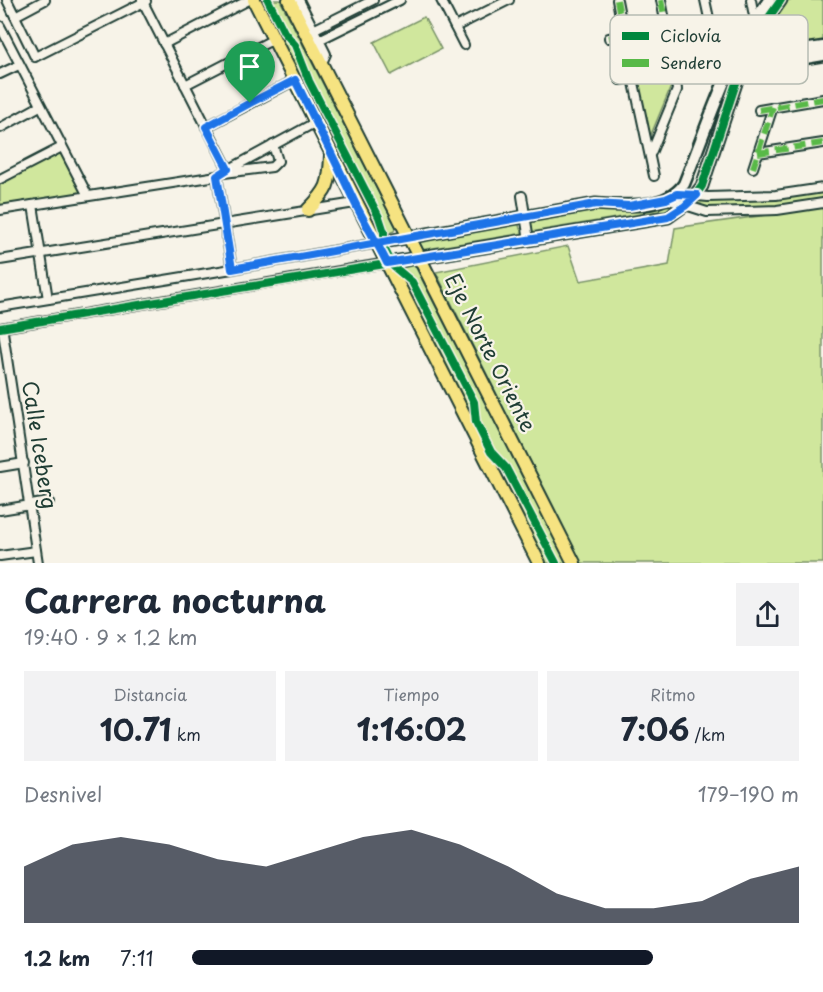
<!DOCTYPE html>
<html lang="es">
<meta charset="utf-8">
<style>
body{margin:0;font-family:"Playpen Sans",sans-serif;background:#f2f2f3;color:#1f2937;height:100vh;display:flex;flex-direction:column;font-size:22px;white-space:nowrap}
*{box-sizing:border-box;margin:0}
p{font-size:20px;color:#747a83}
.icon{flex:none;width:33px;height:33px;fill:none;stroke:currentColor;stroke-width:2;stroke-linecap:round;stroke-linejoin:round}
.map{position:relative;height:563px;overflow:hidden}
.drawer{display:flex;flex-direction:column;background:#fff;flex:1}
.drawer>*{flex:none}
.pin{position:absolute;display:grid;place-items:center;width:51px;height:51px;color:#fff;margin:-62px -26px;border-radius:50% 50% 50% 0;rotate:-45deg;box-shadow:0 0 6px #0007}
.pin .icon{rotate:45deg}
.round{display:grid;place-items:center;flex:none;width:63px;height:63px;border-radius:0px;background:#f2f2f3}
.overview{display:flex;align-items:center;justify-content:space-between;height:102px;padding:0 24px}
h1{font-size:33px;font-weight:700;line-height:45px}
.figures{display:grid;grid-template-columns:repeat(3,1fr);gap:9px;height:102px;padding:6px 24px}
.figures div{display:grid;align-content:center;border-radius:0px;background:#f2f2f3;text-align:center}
.figures b{font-size:30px;font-weight:700}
.figures small{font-size:16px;font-weight:400}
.figures p{font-size:16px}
.chart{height:168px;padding:12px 24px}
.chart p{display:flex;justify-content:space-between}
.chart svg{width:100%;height:108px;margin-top:6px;fill:#111827;opacity:.7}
ul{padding:0 24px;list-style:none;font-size:20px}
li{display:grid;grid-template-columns:96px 72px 1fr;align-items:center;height:45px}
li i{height:15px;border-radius:8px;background:#111827}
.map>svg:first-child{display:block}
.green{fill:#d0e79d;stroke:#789268;stroke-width:1.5}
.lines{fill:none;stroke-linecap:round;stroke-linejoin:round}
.street-casing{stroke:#1f3d34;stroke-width:12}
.secondary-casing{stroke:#1f3d34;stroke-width:15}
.primary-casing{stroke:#1f3d34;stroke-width:16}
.street{stroke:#f7f3e8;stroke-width:8}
.secondary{stroke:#f7f3e8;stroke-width:10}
.primary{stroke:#f6e381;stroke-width:12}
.quiet{stroke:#58b947;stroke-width:6;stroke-dasharray:12 6;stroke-linecap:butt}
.cycleway-casing{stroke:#f7f3e8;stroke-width:11}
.cycleway{stroke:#00873e;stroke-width:8}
.route-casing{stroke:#fff;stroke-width:12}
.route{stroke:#1a73e8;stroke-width:8}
.labels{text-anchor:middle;stroke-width:4.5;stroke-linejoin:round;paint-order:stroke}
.street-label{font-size:21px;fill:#1f3d34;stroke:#f7f3e8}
.key{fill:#f7f3e8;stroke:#b6bcb2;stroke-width:1.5}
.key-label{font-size:16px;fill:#1f3d34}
</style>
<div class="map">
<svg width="823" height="563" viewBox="0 0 823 563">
<rect width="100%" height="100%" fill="#f7f3e8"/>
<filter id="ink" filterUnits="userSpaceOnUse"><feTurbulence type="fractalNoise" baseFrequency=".0167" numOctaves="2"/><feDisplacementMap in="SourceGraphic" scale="12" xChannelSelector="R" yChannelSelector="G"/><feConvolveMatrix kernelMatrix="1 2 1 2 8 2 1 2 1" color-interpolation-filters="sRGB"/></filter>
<g filter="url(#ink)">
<g class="green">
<polygon points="258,0 280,0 396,227 394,231 387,234 377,233"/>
<polygon points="787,0 823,0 823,43 752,54 762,34"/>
<polygon points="424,17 441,49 391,75 374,42"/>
<polygon points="670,76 672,84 650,137 638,81"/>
<polygon points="59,151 83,195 0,207 0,182"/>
<polygon points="823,190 823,200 780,206 702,207 701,204 421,250 416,238 518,221 520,229 531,227 529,220 595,208 665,202 667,206 700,200"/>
<polygon points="823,207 823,563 581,563 436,272 568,246 580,281 669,265 675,228"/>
<polygon points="414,264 415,266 567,563 545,563 396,270 400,265"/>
</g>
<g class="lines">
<defs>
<g id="street">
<polyline points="7,0 35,57 146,1"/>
<polyline points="142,0 228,169"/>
<polyline points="299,0 326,54 321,65"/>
<polyline points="441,0 464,45"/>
<polyline points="617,0 624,36"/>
<polyline points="661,0 670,46"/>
<polyline points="705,0 719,64"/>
<polyline points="751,0 755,22"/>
<polyline points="15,16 45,0"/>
<polyline points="0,26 88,196"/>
<polyline points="455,27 509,0"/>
<polyline points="313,30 373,0"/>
<polyline points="609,38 666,28"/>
<polyline points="319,40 400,0"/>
<polyline points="164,44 249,0"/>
<polyline points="0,74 19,65"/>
<polyline points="633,78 654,176"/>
<polyline points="620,80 732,64"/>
<polyline points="185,85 274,39"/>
<polyline points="759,110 823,99"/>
<polyline points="206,127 295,80"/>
<polyline points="0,128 40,106"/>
<polyline points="651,153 677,90 675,71"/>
<polyline points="758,153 823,143"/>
<polyline points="753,168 773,107"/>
<polyline points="224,173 272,167 278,161 273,145"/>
<polyline points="217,176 232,269"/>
<polyline points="0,179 62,147"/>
<polyline points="677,194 708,197 776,195 823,188"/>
<polyline points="522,196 529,240"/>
<polyline points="666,199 707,212 777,210 823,203"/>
<polyline points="33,205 48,299"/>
<polyline points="0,210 217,176 316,122"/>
<polyline points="0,260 355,203"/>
<polyline points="0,307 232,269 377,243"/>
<polyline points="0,328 387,263"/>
<polyline points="3,332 38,563"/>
<polyline points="0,467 24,463"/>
<polyline points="0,510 49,502"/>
<polyline points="0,556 36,551"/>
</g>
<g id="secondary">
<polyline points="740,59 823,47"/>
<polyline points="737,67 742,69 823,55"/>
<path d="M377,243L596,204C624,206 666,210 684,184C709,122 729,55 769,0"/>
<path d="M387,263L668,217C681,208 693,200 702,186L744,59L758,33L781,0"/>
</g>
<g id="primary">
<polyline points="254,0 539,563"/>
<polyline points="289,0 574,563"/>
<path d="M308,210C328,190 330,185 331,155"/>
</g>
</defs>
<use href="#street" class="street-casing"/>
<use href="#secondary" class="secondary-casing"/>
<use href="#primary" class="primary-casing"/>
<use href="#street" class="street"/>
<use href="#secondary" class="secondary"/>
<use href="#primary" class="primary"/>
<g class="quiet">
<polyline points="617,0 624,36"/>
<polyline points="661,0 670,46"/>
<polyline points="609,38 666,28"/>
<polyline points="759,110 823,99"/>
<polyline points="758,153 823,143"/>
<polyline points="753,168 773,107"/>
</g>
<defs>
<g id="cycleway">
<polyline points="268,0 284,32 295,45 309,81 379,217 384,232 384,248 393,266 412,282 474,402 476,422 491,452 506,468 556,563"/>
<path d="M0,328L668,217C681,208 693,200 702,186L744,59L758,33L781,0"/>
</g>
</defs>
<use href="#cycleway" class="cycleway-casing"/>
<use href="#cycleway" class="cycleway"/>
</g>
</g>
<g class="lines" filter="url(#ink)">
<defs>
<path id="route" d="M250,103L295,80C315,120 335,160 354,201C364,222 377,242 387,263L668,217L685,206L697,195L677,194L666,199L629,206L596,204L232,269L217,176L228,169L206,127L250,103"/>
</defs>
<use href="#route" class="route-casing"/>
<use href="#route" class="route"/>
</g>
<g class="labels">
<g class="street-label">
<text transform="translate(490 353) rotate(63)" y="7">Eje Norte Oriente</text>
<text transform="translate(39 445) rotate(81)" y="7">Calle Iceberg</text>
</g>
</g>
<rect x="610" y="15" width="198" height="69" rx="9" class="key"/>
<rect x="622" y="32" width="27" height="8" fill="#00873e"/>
<rect x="622" y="59" width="27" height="8" fill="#58b947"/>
<g class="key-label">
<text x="660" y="42">Ciclovía</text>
<text x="660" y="69">Sendero</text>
</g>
</svg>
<div class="pin" style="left:250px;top:103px;background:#1e9e55"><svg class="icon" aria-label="arrive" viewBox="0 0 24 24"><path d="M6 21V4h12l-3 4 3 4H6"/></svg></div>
</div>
<section class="drawer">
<div class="overview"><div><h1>Carrera nocturna</h1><p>19:40 · 9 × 1.2 km</p></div><a class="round"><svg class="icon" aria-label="share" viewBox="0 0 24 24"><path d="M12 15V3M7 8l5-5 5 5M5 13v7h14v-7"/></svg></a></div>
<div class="figures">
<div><p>Distancia</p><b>10.71<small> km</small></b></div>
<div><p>Tiempo</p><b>1:16:02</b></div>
<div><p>Ritmo</p><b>7:06<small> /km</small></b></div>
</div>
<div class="chart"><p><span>Desnivel</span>179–190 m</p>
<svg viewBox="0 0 160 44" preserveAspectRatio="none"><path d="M0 44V21L10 12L20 9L30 12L40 18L50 21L60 15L70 9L80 6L90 12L100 21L110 32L120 38L130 38L140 35L150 26L160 21V44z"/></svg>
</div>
<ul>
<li><b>1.2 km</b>7:11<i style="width:76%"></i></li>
</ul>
</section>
